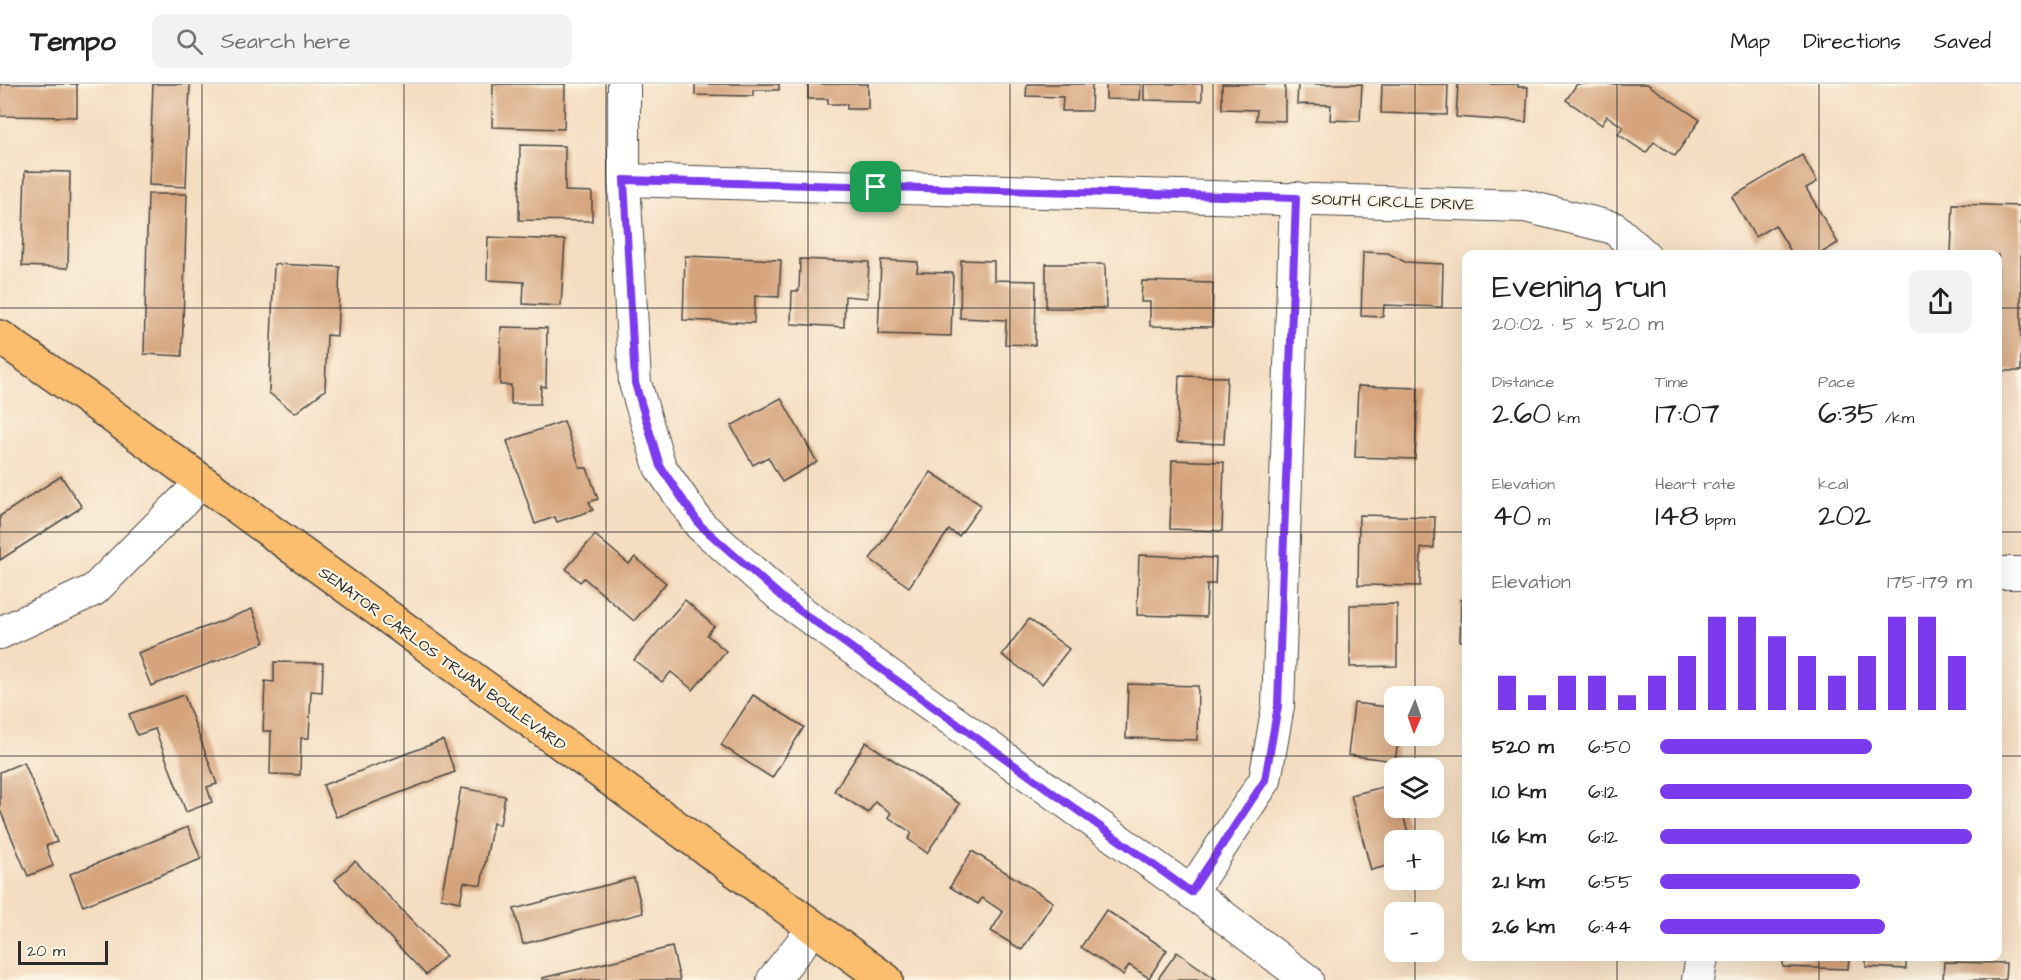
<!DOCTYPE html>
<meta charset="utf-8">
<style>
body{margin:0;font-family:"Architects Daughter",sans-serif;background:#f2f2f2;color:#222;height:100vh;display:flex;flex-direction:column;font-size:22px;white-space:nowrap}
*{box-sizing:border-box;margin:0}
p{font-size:20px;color:#767676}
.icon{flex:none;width:33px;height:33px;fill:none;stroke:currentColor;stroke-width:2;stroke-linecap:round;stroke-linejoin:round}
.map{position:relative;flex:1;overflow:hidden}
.drawer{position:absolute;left:1462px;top:166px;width:540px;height:711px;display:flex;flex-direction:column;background:#fff;border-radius:12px;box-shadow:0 6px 24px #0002}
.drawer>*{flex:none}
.needle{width:39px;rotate:182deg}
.fabs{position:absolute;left:1384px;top:602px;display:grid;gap:12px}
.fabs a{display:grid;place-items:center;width:60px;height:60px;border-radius:12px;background:#fff;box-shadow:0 6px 24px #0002;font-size:30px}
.scale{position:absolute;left:18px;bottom:15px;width:90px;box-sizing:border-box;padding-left:6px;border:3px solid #2b2b2b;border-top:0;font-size:16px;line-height:21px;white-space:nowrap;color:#2b2b2b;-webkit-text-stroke:4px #fcf5e5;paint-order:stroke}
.pin{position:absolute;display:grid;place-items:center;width:51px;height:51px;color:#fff;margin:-26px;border-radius:12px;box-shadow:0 3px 9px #0006}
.round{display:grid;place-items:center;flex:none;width:63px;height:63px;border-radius:12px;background:#f2f2f2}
.head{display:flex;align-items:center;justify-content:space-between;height:102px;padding:0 30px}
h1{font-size:33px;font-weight:600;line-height:45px}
.metrics{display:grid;grid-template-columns:repeat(3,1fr);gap:9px;height:102px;padding:6px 30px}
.metrics div{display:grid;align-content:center}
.metrics b{font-size:30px;font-weight:600}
.metrics small{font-size:16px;font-weight:400}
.metrics p{font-size:16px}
.chart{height:168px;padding:12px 30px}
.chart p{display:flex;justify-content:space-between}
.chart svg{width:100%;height:108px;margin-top:6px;stroke:#7c3aed;stroke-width:6}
ul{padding:0 30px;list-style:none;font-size:20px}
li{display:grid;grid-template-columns:96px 72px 1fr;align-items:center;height:45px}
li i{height:15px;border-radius:8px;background:#7c3aed}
header{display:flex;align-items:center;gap:36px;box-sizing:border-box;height:84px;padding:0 30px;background:#fff;border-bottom:2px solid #e0e0e0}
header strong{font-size:28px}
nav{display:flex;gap:33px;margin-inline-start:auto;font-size:21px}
.search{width:420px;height:54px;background:#f2f2f2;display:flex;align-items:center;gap:15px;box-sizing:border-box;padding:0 21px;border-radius:12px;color:#767676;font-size:22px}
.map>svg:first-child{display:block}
.building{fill:#d5a47d}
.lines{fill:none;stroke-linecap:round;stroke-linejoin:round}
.minor-casing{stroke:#494642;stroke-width:34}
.major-casing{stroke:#494642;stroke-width:36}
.minor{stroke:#fff;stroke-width:32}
.major{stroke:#fbbd6e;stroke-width:33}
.route-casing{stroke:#fff;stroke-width:12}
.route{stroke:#7c3aed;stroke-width:8}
.grid{fill:none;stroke:#2b2b2b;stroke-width:1.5;stroke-opacity:0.55}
.labels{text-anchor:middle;stroke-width:4.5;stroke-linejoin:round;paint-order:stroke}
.street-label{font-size:16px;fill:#2b2b2b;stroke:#fcf5e5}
</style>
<header>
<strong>Tempo</strong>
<div class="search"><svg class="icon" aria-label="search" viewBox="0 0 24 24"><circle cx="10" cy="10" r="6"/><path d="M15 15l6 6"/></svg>Search here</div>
<nav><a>Map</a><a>Directions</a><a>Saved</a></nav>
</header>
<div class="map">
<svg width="2021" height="896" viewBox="0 0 2021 896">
<rect width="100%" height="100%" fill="#fcf5e5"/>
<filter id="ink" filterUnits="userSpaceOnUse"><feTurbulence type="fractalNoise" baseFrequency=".0167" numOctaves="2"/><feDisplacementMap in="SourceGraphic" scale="12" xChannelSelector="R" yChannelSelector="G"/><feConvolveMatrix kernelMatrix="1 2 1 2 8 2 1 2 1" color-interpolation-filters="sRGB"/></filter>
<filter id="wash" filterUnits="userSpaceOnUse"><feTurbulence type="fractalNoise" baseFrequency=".008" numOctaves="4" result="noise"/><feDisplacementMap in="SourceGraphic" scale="24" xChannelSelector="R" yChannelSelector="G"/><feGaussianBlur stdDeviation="1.35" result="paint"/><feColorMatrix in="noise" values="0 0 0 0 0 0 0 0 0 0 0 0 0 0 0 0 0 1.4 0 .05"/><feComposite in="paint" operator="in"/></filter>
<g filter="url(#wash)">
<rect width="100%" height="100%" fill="#f4ddc1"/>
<g id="blocks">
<g class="building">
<polygon points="0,0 77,0 77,33 0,32"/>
<polygon points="153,0 190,0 186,103 149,101"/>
<polygon points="493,0 565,0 564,45 492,43"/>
<polygon points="695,0 779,0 779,6 753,6 753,12 695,11"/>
<polygon points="808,0 868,0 868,25 847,25 847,20 828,20 828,15 808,15"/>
<polygon points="1027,0 1092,0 1091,27 1062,27 1063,13 1026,12"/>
<polygon points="1106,0 1141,0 1140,16 1106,15"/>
<polygon points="1144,0 1202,0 1202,17 1144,16"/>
<polygon points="1222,0 1285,0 1285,37 1256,36 1257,26 1222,25"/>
<polygon points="1298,0 1362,0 1360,37 1330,36 1331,21 1297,20"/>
<polygon points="1382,0 1448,0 1447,31 1381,29"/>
<polygon points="1458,0 1518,0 1518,3 1528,3 1526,38 1456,33"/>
<polygon points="1577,0 1647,0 1700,36 1675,72 1654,58 1646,69 1618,50 1623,43 1607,32 1602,41 1566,16"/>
<polygon points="520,61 565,62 565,107 592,108 592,137 519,136"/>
<polygon points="1802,71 1817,98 1806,104 1838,159 1818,171 1793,171 1775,141 1755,153 1732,113"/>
<polygon points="25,87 70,88 68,184 22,182"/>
<polygon points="148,110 187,110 182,272 144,270"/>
<polygon points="1953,120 2021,122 2021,287 1998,287 1998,171 1951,171"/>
<polygon points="488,153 565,156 561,222 523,220 524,198 487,196"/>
<polygon points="1363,168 1388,169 1405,178 1443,180 1442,223 1384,221 1383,233 1361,232"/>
<polygon points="685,172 781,176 779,213 755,212 754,239 683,236"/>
<polygon points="800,175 869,178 867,214 845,212 844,243 791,240 792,207 799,207"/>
<polygon points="881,176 918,178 917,188 953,189 951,252 878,250"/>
<polygon points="961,176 994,177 994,196 1036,197 1035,261 1005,260 1006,236 960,234"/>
<polygon points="274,180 340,183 337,252 327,251 325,306 295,329 269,309"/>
<polygon points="1046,180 1105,180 1106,224 1046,224"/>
<polygon points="1142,197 1213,199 1212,243 1150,242 1150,218 1141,218"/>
<polygon points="501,243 547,244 546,303 541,302 540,320 511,320 511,301 500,301"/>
<polygon points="1179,292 1227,293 1224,360 1177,358"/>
<polygon points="1358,302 1418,304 1415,375 1355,373"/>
<polygon points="781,314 817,378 782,398 768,373 753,381 731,342"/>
<polygon points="564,337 580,384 587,384 598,415 589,418 593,426 557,438 555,433 535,440 507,357"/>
<polygon points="1172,376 1224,378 1222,447 1170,445"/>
<polygon points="931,388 981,421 959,452 949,446 909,503 870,475"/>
<polygon points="61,392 82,423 0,476 0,432"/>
<polygon points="1359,431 1435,433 1434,464 1421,464 1420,502 1358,501"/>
<polygon points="595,451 629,480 635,473 666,499 634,537 584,494 580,498 566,485"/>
<polygon points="1139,471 1216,474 1215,500 1207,500 1206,533 1137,531"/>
<polygon points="685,516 714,542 707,551 726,567 693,606 671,588 662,598 634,576"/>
<polygon points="1461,516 1467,516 1467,557 1460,557"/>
<polygon points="1397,520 1397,582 1350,583 1350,521"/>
<polygon points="252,525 265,558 151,602 138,569"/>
<polygon points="1029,535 1069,565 1042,600 1002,571"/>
<polygon points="274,578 323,579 322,608 311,607 309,654 301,654 300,691 270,690 271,647 263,647 265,597 274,598"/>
<polygon points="1128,600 1198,602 1197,656 1126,654"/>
<polygon points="184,611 217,700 207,703 212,718 186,728 155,645 137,651 129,630"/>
<polygon points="753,611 804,643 772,694 721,661"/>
<polygon points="1354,619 1395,624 1395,651 1399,651 1395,677 1348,671"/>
<polygon points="443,656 455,688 336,733 323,701"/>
<polygon points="866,658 960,720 927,769 908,755 912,749 888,733 891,729 875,718 868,729 834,707"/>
<polygon points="24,678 57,758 46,762 53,782 28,792 0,726 0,688"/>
<polygon points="1395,700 1395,723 1401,723 1410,756 1395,756 1395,780 1371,786 1351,711"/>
<polygon points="461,704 505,712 500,741 493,739 481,801 464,798 460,818 441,814"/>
<polygon points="188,743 201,775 83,822 70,790"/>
<polygon points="972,767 1053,818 1022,866 991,847 1003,828 982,814 978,820 950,803"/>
<polygon points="355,777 446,872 426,891 335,796"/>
<polygon points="634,794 643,829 523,860 514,825"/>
<polygon points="1106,826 1167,866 1149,894 1129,881 1123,891 1081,863"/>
<polygon points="672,863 680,896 543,896 542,894"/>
<polygon points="1177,868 1217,896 1157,896"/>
<polygon points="1783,873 1849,873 1848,885 1783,883"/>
<polygon points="1866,873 1906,873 1906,885 1866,883"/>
<polygon points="1944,878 2006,879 2005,896 1943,896"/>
</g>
</g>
</g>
<g filter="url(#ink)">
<use href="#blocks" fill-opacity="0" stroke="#494642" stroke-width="1.5"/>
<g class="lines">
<defs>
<g id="minor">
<polyline points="624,0 624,96 635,299 660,383 700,441 785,516 1191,808 1307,896"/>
<polyline points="624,96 1525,122 1614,144 1644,171"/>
<polyline points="1998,489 2021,489"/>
<polyline points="0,549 94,506 202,398"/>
<polyline points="1191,808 1265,696 1278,622 1296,114"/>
<polyline points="773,896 814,844"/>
<polyline points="1698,896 1702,873"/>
</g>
<polyline id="major" points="0,253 100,323 886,896"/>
</defs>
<use href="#minor" class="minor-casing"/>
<use href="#major" class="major-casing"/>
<use href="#minor" class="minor"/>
<use href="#major" class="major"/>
</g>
</g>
<g class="lines" filter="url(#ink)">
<defs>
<polygon id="route" points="624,96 1296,114 1278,622 1265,696 1191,808 785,516 700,441 660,382 635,299"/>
</defs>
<use href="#route" class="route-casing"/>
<use href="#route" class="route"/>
</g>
<path class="grid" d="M202,0V896M404,0V896M606,0V896M808,0V896M1010,0V896M1213,0V896M1415,0V612M1617,0V171M1819,0V171M0,224H1467M1998,224H2021M0,448H1467M1998,448H2021M1415,651V684M0,672H1467M1998,672H2021M1415,723V756M1415,795V828M1415,867V896M1617,873V896M1819,873V896"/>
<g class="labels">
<g class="street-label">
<text transform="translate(1393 117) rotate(2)" y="6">SOUTH CIRCLE DRIVE</text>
<text transform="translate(443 574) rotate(36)" y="6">SENATOR CARLOS TRUAN BOULEVARD</text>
</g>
</g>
</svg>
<div class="fabs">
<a><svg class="needle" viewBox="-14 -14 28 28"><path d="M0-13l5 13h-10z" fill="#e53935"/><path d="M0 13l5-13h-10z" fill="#767676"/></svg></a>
<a><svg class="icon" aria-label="layers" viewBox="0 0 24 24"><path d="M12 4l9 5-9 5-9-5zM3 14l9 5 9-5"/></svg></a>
<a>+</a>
<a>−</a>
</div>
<div class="scale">20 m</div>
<div class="pin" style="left:876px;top:103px;background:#1e9e55"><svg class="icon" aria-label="arrive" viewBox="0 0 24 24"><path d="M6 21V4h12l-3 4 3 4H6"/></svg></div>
<section class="drawer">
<div class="head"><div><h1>Evening run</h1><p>20:02 · 5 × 520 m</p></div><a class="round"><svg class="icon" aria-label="share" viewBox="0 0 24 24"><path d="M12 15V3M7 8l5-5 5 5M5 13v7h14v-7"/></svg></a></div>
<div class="metrics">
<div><p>Distance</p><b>2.60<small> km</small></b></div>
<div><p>Time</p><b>17:07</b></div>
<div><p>Pace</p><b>6:35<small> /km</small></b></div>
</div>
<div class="metrics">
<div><p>Elevation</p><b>40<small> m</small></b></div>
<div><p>Heart rate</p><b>148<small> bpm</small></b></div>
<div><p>kcal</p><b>202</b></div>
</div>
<div class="chart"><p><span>Elevation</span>175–179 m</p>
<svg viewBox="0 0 160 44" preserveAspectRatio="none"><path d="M5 44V30M15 44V38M25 44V30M35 44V30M45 44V38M55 44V30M65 44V22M75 44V6M85 44V6M95 44V14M105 44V22M115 44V30M125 44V22M135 44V6M145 44V6M155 44V22"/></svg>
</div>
<ul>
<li><b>520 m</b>6:50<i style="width:68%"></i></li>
<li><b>1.0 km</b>6:12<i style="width:100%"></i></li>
<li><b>1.6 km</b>6:12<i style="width:100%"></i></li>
<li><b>2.1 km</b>6:55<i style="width:64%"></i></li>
<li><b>2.6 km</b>6:44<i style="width:72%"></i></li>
</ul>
</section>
</div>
